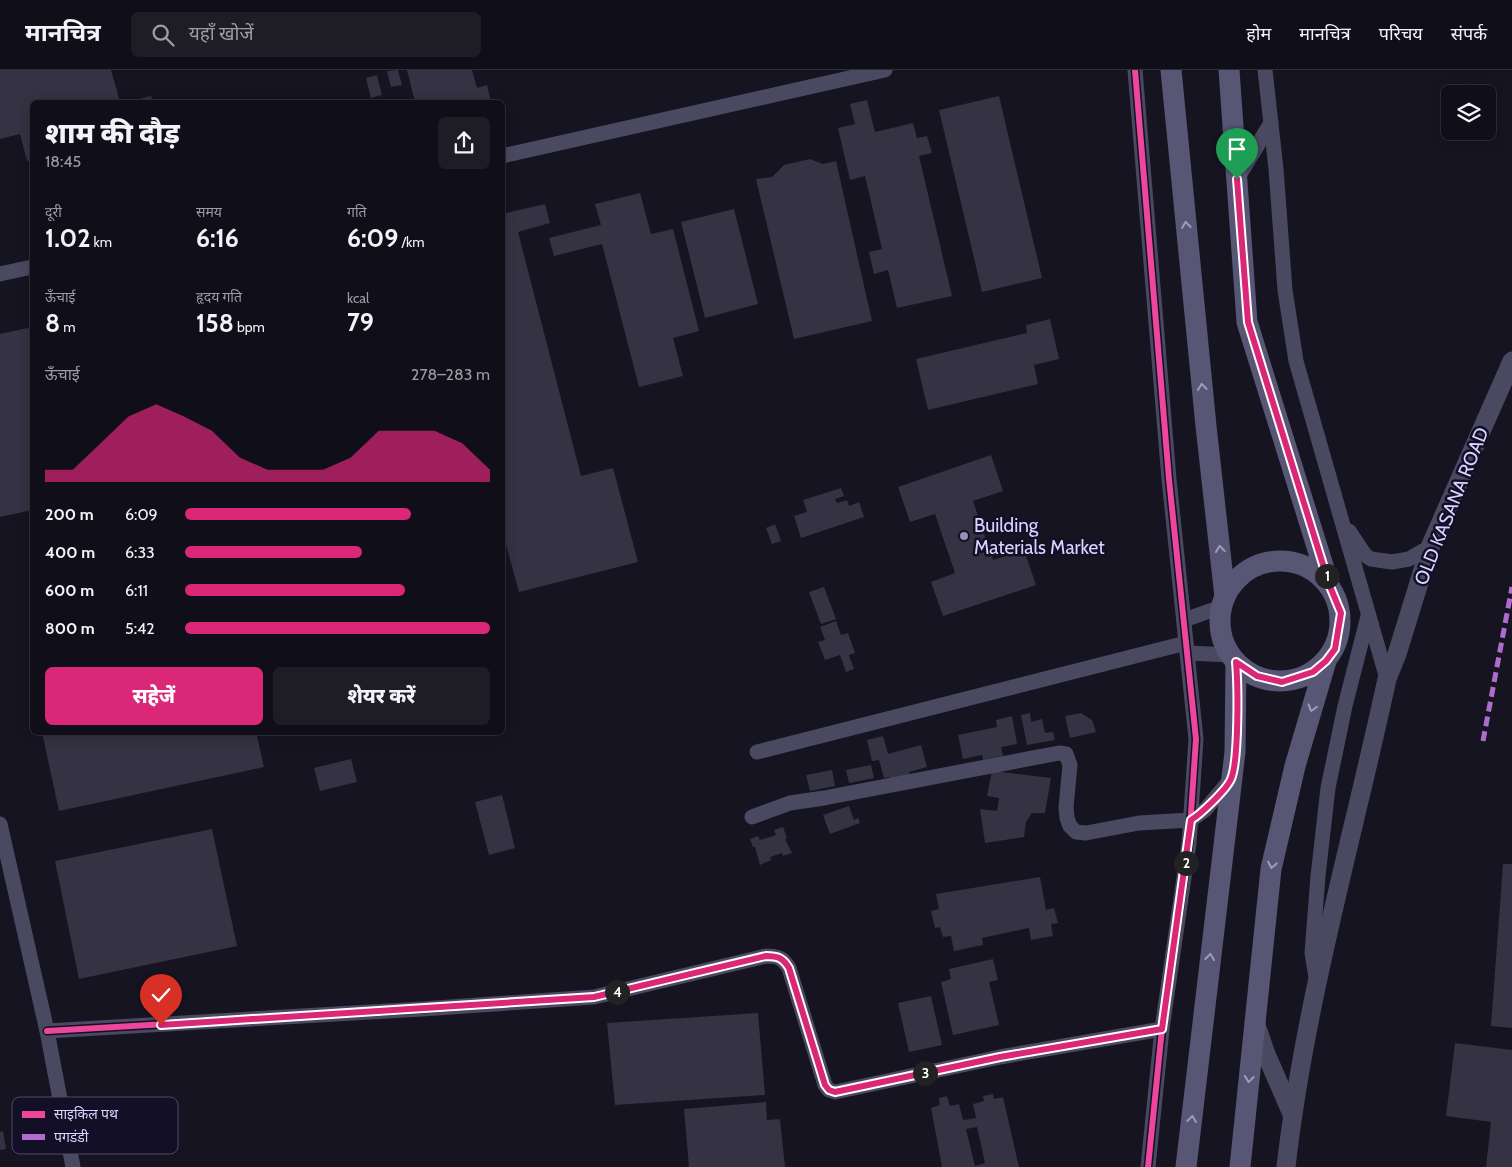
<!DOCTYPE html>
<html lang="hi">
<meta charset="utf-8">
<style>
body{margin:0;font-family:Cabin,"Noto Sans Devanagari",sans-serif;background:#1e1d26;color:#f1f3f6;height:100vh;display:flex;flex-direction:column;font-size:19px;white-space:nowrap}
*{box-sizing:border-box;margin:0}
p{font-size:16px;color:#9c9ca2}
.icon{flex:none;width:28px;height:28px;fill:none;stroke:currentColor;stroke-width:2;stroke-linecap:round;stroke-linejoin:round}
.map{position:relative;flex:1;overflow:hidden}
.panel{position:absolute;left:30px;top:30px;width:475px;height:635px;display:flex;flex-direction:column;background:#100f19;border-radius:8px;box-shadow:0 2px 12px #0003,0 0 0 1px #302f38}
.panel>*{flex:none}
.controls{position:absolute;left:1441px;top:15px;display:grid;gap:10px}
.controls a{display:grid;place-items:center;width:55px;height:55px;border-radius:8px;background:#100f19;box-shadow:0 2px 12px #0003,0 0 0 1px #302f38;font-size:25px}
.pin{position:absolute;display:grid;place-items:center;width:42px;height:42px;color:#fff;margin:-51px -21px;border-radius:50% 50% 50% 0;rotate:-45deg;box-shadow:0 0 5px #0007}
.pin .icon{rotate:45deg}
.km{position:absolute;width:25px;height:25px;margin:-12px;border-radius:50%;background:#222;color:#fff;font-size:14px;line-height:25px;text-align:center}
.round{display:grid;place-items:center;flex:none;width:52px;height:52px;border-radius:8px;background:#1e1d26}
.overview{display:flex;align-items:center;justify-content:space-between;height:85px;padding:0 15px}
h1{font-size:28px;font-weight:800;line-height:38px}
.stats{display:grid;grid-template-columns:repeat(3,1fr);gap:8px;height:85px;padding:5px 15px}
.stats div{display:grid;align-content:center}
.stats b{font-size:25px;font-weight:800}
.stats small{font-size:14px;font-weight:400}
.stats p{font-size:14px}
.chart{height:140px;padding:10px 15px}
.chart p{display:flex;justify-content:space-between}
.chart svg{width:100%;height:90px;margin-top:5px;fill:#db2777;opacity:.7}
.action{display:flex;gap:10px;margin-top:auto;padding:10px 15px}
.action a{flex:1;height:58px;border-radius:8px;background:#db2777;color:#fff;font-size:20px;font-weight:800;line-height:58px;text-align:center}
.action a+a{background:#1e1d26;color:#f1f3f6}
ul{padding:0 15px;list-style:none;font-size:16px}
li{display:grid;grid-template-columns:80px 60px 1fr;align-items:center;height:38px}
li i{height:12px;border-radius:6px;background:#db2777}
header{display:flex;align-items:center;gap:30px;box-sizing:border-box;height:70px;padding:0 25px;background:#100f19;border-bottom:1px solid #302f38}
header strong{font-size:24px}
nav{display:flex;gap:28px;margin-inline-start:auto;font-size:18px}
.search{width:350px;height:45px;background:#1e1d26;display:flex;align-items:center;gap:12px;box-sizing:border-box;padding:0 18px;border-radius:8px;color:#9c9ca2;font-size:19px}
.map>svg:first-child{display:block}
.building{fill:#343243;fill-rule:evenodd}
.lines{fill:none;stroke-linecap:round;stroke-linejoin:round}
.minor{stroke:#4a4962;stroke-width:15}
.tertiary{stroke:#4a4962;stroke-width:19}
.secondary{stroke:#575674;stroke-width:21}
.quiet{stroke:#b06ccc;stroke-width:5;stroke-dasharray:10 5;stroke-linecap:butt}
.cycleway-casing{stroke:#130f26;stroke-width:9}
.cycleway{stroke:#ed469a;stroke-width:6}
.oneway{stroke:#9e9bc0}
.route-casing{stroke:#fff;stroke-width:10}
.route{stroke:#db2777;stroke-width:6}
.poi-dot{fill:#9591b1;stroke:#130f26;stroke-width:2}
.labels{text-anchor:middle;stroke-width:5;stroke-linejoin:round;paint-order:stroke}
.street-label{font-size:19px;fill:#d9d4ff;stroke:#130f26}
.poi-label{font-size:19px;fill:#d9d4ff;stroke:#130f26;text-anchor:start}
.key{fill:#130f26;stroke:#4e4a67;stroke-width:1}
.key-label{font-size:14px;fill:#d9d4ff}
</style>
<header>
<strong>मानचित्र</strong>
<div class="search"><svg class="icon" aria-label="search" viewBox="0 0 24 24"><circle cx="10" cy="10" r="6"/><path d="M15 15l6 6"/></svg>यहाँ खोजें</div>
<nav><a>होम</a><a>मानचित्र</a><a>परिचय</a><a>संपर्क</a></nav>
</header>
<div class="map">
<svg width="1512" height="1097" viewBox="0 0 1512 1097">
<rect width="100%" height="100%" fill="#161421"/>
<g class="building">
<polygon points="0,0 111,0 120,32 32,32 32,90 27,91 20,64 0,69"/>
<polygon points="398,0 402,15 391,17 387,1"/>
<polygon points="407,0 472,0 477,18 487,15 491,32 415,32"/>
<polygon points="377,5 382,25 371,28 366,8"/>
<polygon points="151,26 153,32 128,32"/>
<polygon points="999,26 1042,208 982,222 939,40"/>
<polygon points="867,30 875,62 913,53 917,68 927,66 932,83 919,86 952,226 897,238 888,200 874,204 869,182 882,179 865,106 850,110 838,58 855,54 850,34"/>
<polygon points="810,89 823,94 836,91 872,251 794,269 756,109 772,107 784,95"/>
<polygon points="640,123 651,164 673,159 699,261 673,268 683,306 639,317 602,174 554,186 549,168 601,155 595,134"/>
<polygon points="545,134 550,153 518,162 581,406 613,398 638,492 519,522 502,460 502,144"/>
<polygon points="734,139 758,234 705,248 681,152"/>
<polygon points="1050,249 1059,289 1034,295 1038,314 928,340 916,289 1027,263 1026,255"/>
<polygon points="32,257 32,440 0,447 0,264"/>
<polygon points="991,385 1003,421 973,431 993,490 1024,480 1036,515 943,546 931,512 955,503 935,444 910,452 898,417"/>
<polygon points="841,418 844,426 835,429 837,433 847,430 849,436 859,432 864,447 801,468 794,446 807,442 803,430"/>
<polygon points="775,454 781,471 772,474 766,458"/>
<polygon points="824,517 836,549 821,554 809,522"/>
<polygon points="836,551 841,565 848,563 855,583 849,585 854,599 846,602 840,585 825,590 818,572 825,570 820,557"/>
<polygon points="1030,643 1031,652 1042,649 1045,663 1053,662 1055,670 1027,675 1021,645"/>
<polygon points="1081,643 1092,650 1096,662 1070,668 1065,646"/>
<polygon points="1012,646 1017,674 1001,677 1003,686 983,690 982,685 963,689 958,665 997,657 996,650"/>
<polygon points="42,662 256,662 264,697 59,741"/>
<polygon points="883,666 888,684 921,675 927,697 909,702 910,707 891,712 890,707 884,708 879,690 872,691 867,670"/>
<polygon points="351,689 357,712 320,721 314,698"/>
<polygon points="871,695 874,708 849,713 846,700"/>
<polygon points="832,700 835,716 810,721 806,705"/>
<polygon points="992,701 1051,708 1045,743 1032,743 1026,752 1024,767 985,773 980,739 997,741 999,728 987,726"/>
<polygon points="502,725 515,778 489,785 475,732"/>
<polygon points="849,736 854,750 858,748 860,753 830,764 823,745"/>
<polygon points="783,757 787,768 785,769 792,783 783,786 782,783 770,787 771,790 760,795 755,777 753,777 750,769 758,766 760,770 776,765 774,760"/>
<polygon points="212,759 237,876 79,909 55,791"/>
<polygon points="1503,794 1512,794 1512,958 1491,956"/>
<polygon points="1040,807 1046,840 1054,838 1058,853 1051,854 1053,866 1031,870 1029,858 982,868 983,875 954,881 951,866 943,867 940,857 935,858 931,841 939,839 936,824"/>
<polygon points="993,889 998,910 989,912 999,955 953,965 941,912 951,909 949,899"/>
<polygon points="931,926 942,975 909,982 898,933"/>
<polygon points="758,943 765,1025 615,1035 607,953"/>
<polygon points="1455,973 1512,980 1512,1097 1486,1097 1491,1052 1446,1046"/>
<path d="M993,1024L994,1029L1003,1027L1019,1097H942L931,1038L940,1035L939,1028L947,1026L950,1036L959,1034L963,1050L976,1048L973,1034L984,1031L983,1026ZM977,1057L985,1093L975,1096L966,1059Z"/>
<polygon points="766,1032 767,1050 780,1049 785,1097 689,1097 684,1039"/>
<polygon points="3,1061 6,1079 0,1080 0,1062"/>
</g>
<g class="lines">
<g class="minor">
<polyline points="1135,0 1169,409 1196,669 1189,773 1162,959 1148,1097"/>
<polyline points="1265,0 1276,99 1285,220 1296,291 1387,609"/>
<polyline points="502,86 885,0"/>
<polyline points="1237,109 1271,53"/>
<polyline points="0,204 32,197"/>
<polyline points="1349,461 1365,485 1371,489 1392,492 1409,489 1430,477"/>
<polyline points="1184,550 1221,537"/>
<polyline points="1187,583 1232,585"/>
<polyline points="757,682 1186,573"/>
<polyline points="752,747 790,733 824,728 1059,683 1066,684 1070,695 1066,737 1067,748 1070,756 1076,762 1086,763 1139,753 1191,750 1205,740 1231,709"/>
<polyline points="0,754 47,961 73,1097"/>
<polyline points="1316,907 1312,883 1318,806 1328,718 1345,636 1368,546"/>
<path d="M47,961L422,939L594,927L766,886C778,886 783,888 789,898L825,1015L829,1020L835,1022L1000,987L1162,959"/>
</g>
<g class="tertiary">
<polyline points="1255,952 1266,984 1292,1044"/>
<path d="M1286,1097C1305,931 1352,772 1387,609L1397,584L1430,477L1512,291"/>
</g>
<g class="secondary">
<polyline points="1171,0 1206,356 1225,527"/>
<polyline points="1229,0 1247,252 1329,515"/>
<circle cx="1280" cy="551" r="60"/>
<polyline points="1186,1097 1235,682 1236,592"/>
<polyline points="1240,1097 1271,799 1295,696 1326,591"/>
</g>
<polyline class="quiet" points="1483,671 1512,517"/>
<defs>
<g id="cycleway">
<polyline points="1135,0 1169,409 1196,669 1189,773 1162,959 1148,1097"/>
<path d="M47,961L422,939L594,927L766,886C778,886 783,888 789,898L825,1015L829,1020L835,1022L1000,987L1162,959"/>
</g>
</defs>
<use href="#cycleway" class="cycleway-casing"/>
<use href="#cycleway" class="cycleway"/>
</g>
<defs><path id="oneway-chevron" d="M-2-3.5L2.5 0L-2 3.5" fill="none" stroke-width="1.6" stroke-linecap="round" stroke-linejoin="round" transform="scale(1.25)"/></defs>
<g class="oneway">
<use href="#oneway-chevron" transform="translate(1186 155) rotate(-96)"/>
<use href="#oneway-chevron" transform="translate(1202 317) rotate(-96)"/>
<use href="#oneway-chevron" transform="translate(1220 479) rotate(-96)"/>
<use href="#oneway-chevron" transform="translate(1312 638) rotate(107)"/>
<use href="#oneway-chevron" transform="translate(1272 795) rotate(101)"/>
<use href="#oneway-chevron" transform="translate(1210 887) rotate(-83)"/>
<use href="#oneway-chevron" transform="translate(1249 1009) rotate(96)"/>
<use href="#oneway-chevron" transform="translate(1192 1049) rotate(-83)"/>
</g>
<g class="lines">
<defs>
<path id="route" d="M161,955L594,927L766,886C778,886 783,888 789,898L825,1015L829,1020L835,1022L1000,987L1162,959L1191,750C1201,744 1227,719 1231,709C1239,691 1238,614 1236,592L1257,606L1282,612L1313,602L1326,591L1335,579L1341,543L1329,514L1248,252L1237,109"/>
</defs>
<use href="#route" class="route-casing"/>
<use href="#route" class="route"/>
</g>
<circle class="poi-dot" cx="964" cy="466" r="5"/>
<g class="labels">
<g class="street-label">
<text transform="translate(1451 436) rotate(-68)" y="7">OLD KASANA ROAD</text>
</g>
<g class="poi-label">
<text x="974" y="462">Building<tspan x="974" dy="22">Materials Market</tspan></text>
</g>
</g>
<rect x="12" y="1027" width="166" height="57" rx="8" class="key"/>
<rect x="22" y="1041" width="23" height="7" fill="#ed469a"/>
<rect x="22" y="1064" width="23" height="6" fill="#b06ccc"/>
<g class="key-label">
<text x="54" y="1049">साइकिल पथ</text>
<text x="54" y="1072">पगडंडी</text>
</g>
</svg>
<div class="controls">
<a><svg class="icon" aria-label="layers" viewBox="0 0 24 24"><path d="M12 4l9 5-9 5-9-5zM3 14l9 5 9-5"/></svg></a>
</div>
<div class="pin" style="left:1237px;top:109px;background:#1e9e55"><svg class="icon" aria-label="arrive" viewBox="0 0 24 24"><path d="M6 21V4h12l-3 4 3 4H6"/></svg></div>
<div class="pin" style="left:161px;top:955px;background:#d93025"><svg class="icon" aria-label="check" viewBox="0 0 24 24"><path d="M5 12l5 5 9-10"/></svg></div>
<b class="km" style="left:1327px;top:506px">1</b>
<b class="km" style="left:1186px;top:793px">2</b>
<b class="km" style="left:925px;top:1003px">3</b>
<b class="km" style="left:617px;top:922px">4</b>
<section class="panel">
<div class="overview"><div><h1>शाम की दौड़</h1><p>18:45</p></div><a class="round"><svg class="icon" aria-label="share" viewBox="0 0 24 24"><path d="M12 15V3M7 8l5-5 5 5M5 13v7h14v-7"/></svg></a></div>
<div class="stats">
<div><p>दूरी</p><b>1.02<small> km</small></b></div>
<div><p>समय</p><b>6:16</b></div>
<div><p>गति</p><b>6:09<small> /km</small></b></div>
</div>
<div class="stats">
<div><p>ऊँचाई</p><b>8<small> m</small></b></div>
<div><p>हृदय गति</p><b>158<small> bpm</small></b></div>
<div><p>kcal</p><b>79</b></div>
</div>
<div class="chart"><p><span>ऊँचाई</span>278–283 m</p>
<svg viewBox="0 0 160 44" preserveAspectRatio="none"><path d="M0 44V38L10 38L20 25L30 12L40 6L50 12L60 19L70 32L80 38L90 38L100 38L110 32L120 19L130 19L140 19L150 25L160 38V44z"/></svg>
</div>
<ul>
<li><b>200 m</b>6:09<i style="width:74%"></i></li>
<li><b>400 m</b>6:33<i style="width:58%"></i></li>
<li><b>600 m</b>6:11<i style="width:72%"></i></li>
<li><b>800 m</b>5:42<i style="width:100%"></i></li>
</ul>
<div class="action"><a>सहेजें</a><a>शेयर करें</a></div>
</section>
</div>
